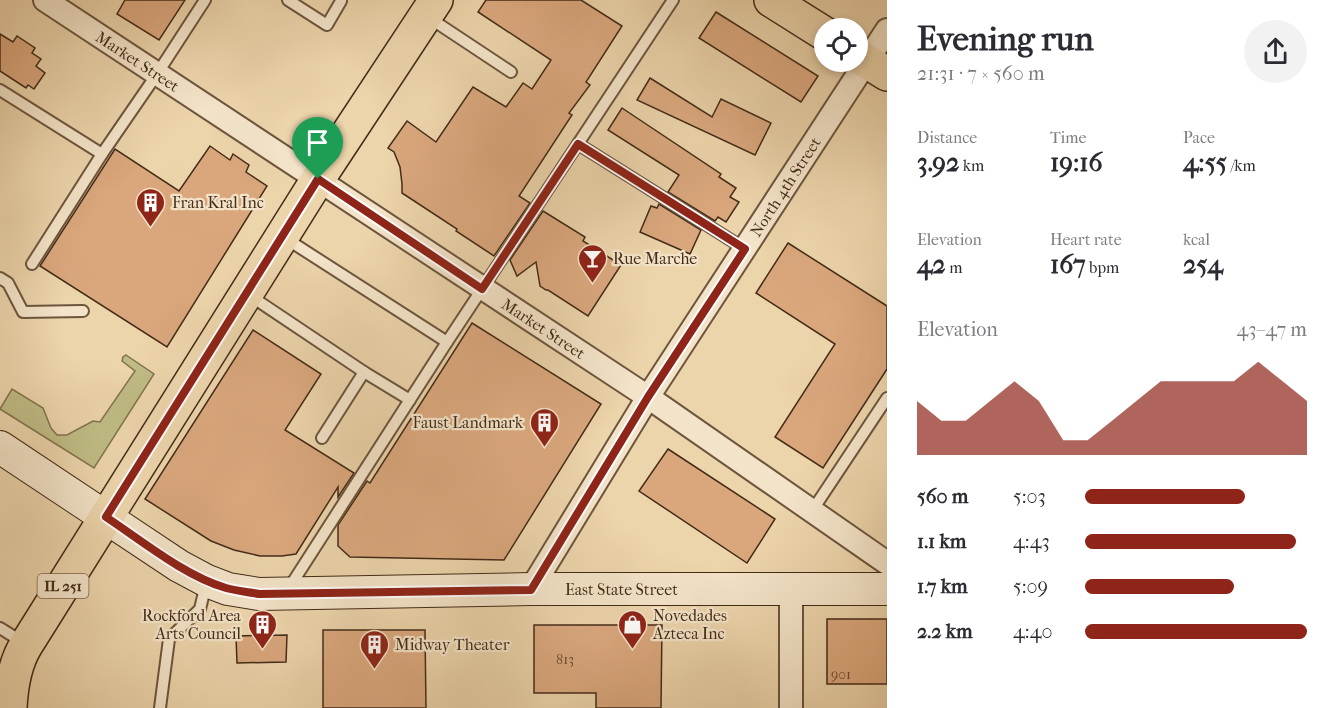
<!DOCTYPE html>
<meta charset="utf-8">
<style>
body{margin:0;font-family:"IM FELL French Canon",serif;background:#f2f2f3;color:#2b2b33;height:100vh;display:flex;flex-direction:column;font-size:22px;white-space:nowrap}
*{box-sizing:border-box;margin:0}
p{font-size:20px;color:#7c7c81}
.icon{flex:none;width:33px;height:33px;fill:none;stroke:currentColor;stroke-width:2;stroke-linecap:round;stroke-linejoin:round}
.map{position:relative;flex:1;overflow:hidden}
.details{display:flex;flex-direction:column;background:#fff;width:450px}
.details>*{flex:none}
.buttons{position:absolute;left:814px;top:18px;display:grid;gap:12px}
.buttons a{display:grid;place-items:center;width:54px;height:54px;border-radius:50%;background:#fff;box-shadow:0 3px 9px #0003;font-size:30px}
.pin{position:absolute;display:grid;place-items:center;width:51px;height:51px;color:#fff;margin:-62px -26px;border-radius:50% 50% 50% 0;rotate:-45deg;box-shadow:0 0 6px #0007}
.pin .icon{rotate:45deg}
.round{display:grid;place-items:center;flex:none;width:63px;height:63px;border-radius:32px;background:#f2f2f3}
.summary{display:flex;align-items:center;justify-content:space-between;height:102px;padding:0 30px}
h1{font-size:33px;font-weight:800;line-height:45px}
.figures{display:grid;grid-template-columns:repeat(3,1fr);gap:9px;height:102px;padding:6px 30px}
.figures div{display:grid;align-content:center}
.figures b{font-size:26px;font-weight:800}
.figures small{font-size:16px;font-weight:400}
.figures p{font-size:16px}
.chart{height:168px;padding:12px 30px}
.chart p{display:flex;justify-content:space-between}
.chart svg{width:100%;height:108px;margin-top:6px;fill:#8f2418;opacity:.7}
ul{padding:0 30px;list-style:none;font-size:20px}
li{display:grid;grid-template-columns:96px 72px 1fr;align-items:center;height:45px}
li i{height:15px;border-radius:8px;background:#8f2418}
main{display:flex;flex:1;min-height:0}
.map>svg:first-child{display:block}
.green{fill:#bfbb84;stroke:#81734e;stroke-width:1.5}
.building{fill:#daa77d;stroke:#432b18;stroke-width:1.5}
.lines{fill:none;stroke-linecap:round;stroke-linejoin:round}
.lane-casing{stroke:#6d553d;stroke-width:14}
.street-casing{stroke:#6d553d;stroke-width:26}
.secondary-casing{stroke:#432b18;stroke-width:34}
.primary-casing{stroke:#432b18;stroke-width:36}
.lane{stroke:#f3e3c8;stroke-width:10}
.street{stroke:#f3e3c8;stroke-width:22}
.secondary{stroke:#f3e3c8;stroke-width:32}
.primary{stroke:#ecd4ab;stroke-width:33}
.route-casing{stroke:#fff;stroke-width:12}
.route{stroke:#8f2418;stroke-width:8}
.labels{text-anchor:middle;stroke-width:4.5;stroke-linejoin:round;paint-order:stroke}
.number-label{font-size:14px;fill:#694a31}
.shield{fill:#f3e3c8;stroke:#78624d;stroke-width:1.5}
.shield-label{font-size:15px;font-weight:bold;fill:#432b18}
.street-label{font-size:16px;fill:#432b18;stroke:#f3e3c8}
.poi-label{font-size:16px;fill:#432b18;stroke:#f3e3c8;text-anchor:start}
</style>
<main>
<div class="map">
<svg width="887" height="708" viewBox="0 0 887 708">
<rect width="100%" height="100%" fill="#ecd4ab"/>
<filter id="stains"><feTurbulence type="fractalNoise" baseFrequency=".00333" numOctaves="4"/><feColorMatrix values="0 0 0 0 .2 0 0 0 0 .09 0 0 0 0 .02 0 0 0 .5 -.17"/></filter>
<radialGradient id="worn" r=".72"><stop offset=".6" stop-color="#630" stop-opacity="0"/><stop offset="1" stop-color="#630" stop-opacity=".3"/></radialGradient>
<polygon class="green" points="126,355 154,374 94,468 0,409 12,389 43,408 51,428 57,435 67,435 93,421 100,422 135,371 122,361 123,357"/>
<g class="building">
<polygon points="125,0 185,0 159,40 117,14"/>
<polygon points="486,0 581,0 622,26 586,82 590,85 569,113 572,115 519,196 530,203 494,256 456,231 457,229 402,193 402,184 400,167 394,152 388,148 407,121 436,142 473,87 506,107 523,83 532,89 551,60 478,12"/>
<polygon points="716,12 818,76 801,102 699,38"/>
<polygon points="0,34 13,42 17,36 35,48 32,53 41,59 36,66 45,73 34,89 28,85 26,88 0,71"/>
<polygon points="650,78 712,117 721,99 771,123 755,155 637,100"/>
<polygon points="622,108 721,174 719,177 736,188 730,197 739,202 726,222 718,217 715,221 668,192 679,175 608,130"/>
<polygon points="210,146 230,160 233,154 249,165 246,172 267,186 167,347 40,266 115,149 179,191"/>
<polygon points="659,204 701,230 690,254 640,232 651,206 657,208"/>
<polygon points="543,211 585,237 583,241 621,265 588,316 548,290 546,290 540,286 536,262 517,276 510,260"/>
<polygon points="788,243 887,306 887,369 823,468 775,437 835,344 756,293"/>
<polygon points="472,323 601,404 504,560 350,557 338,546 338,525 367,481 370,483"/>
<polygon points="253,330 321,374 285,430 354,473 338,497 338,487 296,554 282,556 260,556 234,550 211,541 145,499"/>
<polygon points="668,449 775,519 747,563 639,491"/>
<rect x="827" y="619" width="60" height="65"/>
<polygon points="534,625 662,625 661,708 596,708 596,693 534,693"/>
<polygon points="323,630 425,630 426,708 323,708"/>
<polygon points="287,635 286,662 237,663 236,636"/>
</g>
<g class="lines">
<defs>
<g id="lane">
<polyline points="288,0 327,25 341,1"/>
<polyline points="428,17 511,72"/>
<polyline points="0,90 102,154"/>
<polyline points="578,144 745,249"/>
<polyline points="285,238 447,342"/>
<polyline points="32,264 102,154 157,74 205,0"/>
<polyline points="0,278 8,283 23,312 83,311"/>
<polyline points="249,295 364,372 322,438"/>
<polyline points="364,372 410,400"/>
<polyline points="812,511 887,398"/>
<polyline points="289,588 447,342 673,0"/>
<polyline points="0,628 24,643"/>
<polyline points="160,708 169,639 200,609 206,584"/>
</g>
<g id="street">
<path id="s1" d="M45,0L648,397L887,563"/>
<path id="s2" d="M531,589L648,397L887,30"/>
<polyline points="791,589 791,708"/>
</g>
<g id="secondary">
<path id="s3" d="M0,447L179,566L207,581L228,589L259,594L531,589H887"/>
</g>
<g id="primary">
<polyline points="771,0 825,34"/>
<polyline points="858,56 887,74"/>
<path d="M10,708C11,687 15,663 26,645L318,179L436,0"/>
</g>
</defs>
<use href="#lane" class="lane-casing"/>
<use href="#street" class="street-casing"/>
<use href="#secondary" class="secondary-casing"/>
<use href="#primary" class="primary-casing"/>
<use href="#lane" class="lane"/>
<use href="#street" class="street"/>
<use href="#secondary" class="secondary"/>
<use href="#primary" class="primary"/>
</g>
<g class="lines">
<defs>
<path id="route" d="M578,144L745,249L648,397L531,590L259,594C248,592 237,591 226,588C185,576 142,541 106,517L318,179L482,289Z"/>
</defs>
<use href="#route" class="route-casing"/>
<use href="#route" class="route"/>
</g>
<defs>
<symbol id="building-pin" viewBox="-11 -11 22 30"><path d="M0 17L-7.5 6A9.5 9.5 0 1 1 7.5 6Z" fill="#8f2418" stroke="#f3e3c8"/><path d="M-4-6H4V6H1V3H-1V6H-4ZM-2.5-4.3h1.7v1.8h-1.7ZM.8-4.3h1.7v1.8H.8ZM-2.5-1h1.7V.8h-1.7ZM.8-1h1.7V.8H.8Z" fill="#fff"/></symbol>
<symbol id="bar-pin" viewBox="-11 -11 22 30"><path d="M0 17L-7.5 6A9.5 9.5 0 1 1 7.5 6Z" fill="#8f2418" stroke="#f3e3c8"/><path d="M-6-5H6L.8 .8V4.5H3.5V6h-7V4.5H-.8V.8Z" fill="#fff"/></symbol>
<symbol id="shop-pin" viewBox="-11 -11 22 30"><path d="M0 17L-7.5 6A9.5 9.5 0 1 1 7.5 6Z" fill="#8f2418" stroke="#f3e3c8"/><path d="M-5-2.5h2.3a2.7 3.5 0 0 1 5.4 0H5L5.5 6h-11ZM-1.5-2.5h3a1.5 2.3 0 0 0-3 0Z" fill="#fff"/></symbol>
</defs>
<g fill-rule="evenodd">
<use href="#building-pin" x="134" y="186" width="33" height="45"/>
<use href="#bar-pin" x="576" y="242" width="33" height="45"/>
<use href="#building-pin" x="528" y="406" width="33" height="45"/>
<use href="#building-pin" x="246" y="608" width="33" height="45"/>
<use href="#shop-pin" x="616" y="608" width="33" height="45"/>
<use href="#building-pin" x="358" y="628" width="33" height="45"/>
</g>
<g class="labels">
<g class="number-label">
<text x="565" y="664">813</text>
<text x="841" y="679">901</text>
</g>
<rect class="shield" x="37.5" y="574" width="51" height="24" rx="4.5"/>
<g class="shield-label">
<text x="63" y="591">IL 251</text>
</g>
<g class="street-label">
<text dy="6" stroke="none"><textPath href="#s1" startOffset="111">Market Street</textPath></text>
<text dy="6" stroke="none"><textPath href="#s2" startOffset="476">North 4th Street</textPath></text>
<text dy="6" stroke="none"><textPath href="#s1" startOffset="597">Market Street</textPath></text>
<text dy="6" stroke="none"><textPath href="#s3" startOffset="663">East State Street</textPath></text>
</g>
<g class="poi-label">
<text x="172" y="208">Fran Kral Inc</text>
<text x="613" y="264">Rue Marche</text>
<text x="523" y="428" text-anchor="end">Faust Landmark</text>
<text x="241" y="621" text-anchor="end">Rockford Area<tspan x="241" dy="18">Arts Council</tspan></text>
<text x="653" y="621">Novedades<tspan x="653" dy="18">Azteca Inc</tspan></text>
<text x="395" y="650">Midway Theater</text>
</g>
</g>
<rect width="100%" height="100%" filter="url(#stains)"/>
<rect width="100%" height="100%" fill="url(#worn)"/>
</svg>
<div class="buttons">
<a><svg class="icon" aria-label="locate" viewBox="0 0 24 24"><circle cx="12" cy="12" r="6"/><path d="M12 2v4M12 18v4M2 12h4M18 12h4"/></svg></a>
</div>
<div class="pin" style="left:318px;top:179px;background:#1e9e55"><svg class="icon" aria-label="arrive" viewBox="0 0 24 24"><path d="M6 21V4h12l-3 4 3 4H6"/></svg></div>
</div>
<section class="details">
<div class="summary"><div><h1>Evening run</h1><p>21:31 · 7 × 560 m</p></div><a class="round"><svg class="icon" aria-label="share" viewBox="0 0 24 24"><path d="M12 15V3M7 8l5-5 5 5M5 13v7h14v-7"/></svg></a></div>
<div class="figures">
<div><p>Distance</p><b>3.92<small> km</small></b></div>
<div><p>Time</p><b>19:16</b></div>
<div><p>Pace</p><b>4:55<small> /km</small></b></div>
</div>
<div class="figures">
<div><p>Elevation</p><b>42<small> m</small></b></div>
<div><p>Heart rate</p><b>167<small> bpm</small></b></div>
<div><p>kcal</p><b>254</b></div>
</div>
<div class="chart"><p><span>Elevation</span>43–47 m</p>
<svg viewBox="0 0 160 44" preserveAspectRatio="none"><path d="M0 44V22L10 30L20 30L30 22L40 14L50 22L60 38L70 38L80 30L90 22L100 14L110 14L120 14L130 14L140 6L150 14L160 22V44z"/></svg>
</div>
<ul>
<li><b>560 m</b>5:03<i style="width:72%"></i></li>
<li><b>1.1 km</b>4:43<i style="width:95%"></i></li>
<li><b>1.7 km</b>5:09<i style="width:67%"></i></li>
<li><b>2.2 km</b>4:40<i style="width:100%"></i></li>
</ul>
</section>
</main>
